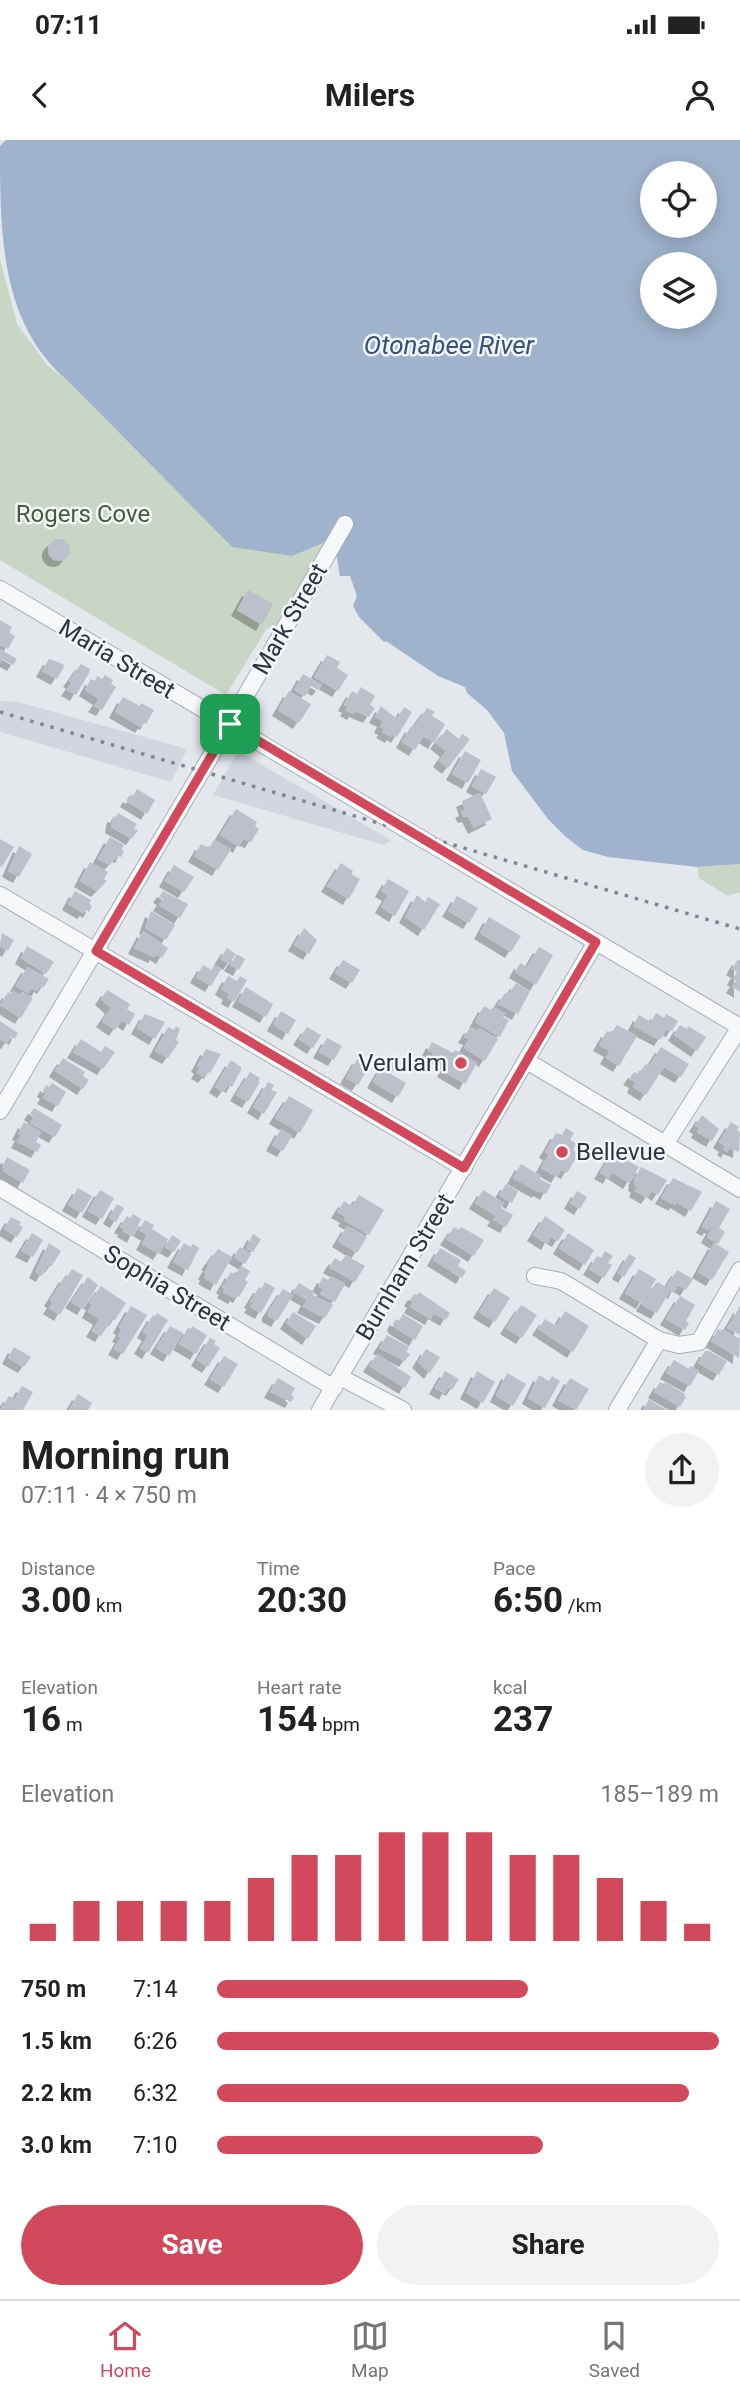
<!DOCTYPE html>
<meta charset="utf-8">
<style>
body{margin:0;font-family:Roboto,sans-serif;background:#f2f2f2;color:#222;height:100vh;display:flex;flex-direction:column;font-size:26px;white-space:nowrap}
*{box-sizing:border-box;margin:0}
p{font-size:23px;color:#767676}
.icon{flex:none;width:38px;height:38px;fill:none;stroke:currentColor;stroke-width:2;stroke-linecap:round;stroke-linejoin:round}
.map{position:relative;height:1270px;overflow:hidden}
.panel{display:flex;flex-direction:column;background:#fff;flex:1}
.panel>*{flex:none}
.controls{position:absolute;left:640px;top:21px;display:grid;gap:14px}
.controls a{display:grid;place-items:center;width:77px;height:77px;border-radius:50%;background:#fff;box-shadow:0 4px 18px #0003;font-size:35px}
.pin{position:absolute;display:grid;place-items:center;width:60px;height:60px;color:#fff;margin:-30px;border-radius:14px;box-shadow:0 4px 10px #0006}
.round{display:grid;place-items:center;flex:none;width:74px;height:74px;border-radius:37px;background:#f2f2f2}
.overview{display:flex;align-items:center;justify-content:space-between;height:119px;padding:0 21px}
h1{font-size:38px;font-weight:700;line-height:52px}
.metrics{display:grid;grid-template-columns:repeat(3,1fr);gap:10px;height:119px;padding:7px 21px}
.metrics div{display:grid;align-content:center}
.metrics b{font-size:35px;font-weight:700}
.metrics small{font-size:19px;font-weight:400}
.metrics p{font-size:19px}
.chart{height:196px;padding:14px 21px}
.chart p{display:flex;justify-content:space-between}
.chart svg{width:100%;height:126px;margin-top:7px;stroke:#d1495b;stroke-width:6}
.cta{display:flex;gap:14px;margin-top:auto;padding:14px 21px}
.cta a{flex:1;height:80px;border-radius:42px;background:#d1495b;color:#fff;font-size:28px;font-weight:700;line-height:80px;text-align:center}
.cta a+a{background:#f2f2f2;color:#222}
ul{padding:0 21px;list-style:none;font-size:23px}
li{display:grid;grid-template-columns:112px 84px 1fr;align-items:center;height:52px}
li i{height:18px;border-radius:9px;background:#d1495b}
.status{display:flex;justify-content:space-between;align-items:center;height:49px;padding:0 35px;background:#fff;direction:ltr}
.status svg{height:19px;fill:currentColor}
header{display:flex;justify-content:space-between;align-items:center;height:91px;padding:0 21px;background:#fff;font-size:32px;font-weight:700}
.tabs{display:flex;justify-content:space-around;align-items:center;height:98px;border-top:2px solid #e0e0e0;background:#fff;font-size:19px;color:#767676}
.tabs a{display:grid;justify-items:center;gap:4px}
.tabs .on{color:#d1495b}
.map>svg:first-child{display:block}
.built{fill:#d2d6de}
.green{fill:#c9d6c5}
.water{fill:#9fb4cc;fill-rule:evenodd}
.building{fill:#bbc0ca;filter:url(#shadow)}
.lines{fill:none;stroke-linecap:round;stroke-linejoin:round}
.minor-casing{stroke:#a9aeb7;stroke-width:18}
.minor{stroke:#f7f8fa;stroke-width:16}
.rail{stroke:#7d8696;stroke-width:3.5;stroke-dasharray:3.5 7;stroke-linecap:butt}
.route-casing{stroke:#fff;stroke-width:14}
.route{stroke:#d1495b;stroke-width:9}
.poi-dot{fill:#d1495b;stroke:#f4f6f9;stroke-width:2.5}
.labels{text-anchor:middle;stroke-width:5;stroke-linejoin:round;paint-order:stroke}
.park-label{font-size:24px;fill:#3f6138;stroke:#f4f6f9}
.street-label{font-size:24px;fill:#2b3445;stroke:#f4f6f9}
.poi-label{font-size:24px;fill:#2b3445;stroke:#f4f6f9;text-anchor:end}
.water-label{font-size:26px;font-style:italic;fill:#34527a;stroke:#f4f6f9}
</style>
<div class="status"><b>07:11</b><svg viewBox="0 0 49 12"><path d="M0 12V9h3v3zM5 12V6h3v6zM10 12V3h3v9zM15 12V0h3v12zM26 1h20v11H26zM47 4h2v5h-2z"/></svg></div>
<header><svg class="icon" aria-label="back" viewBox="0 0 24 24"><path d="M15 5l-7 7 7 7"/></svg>Milers<svg class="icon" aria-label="person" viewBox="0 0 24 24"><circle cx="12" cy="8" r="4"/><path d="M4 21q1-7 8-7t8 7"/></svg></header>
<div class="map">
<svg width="740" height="1270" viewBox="0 0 740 1270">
<defs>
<filter id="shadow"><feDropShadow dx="-6" dy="6" stdDeviation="0" flood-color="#0004"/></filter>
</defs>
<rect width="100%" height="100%" fill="#e4e7ec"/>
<g class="built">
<polygon points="0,561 18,562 187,609 171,642 0,592"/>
<polygon points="238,611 391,700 384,705 213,655"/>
</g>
<g class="green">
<polygon points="0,119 17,184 48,226 68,241 232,407 339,381 336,412 288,500 267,488 226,555 0,420"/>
<polygon points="740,724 740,752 728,756 699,738 697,727"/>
</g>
<path class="water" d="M6,0H740V724L697,727L608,717L583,710L566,697L548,679L512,631L504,593L487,570L467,553L465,547L438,536L386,501L384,502L359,477L353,466L357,456L350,436H340L336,412L339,381L323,403L292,416L232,407L68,241C0,184 0,93 0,6ZM653,33H705V86H653ZM653,124H705V177H653Z"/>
<g class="building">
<circle cx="59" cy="410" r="11"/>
<polygon points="248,450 273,464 262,485 237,470"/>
<polygon points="0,480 12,487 9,492 15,496 8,509 0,505"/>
<polygon points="0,509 17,519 13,525 2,519 0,523"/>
<polygon points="327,515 340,522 337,528 348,535 338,551 314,537"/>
<polygon points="49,519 63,524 64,527 57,539 42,531"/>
<polygon points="81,524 90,529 89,533 76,555 67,550 72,543 69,541"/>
<polygon points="303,534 322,545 318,550 311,546 305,556 294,550"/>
<polygon points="105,535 113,540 111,544 116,547 102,570 94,566 99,559 85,550 91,539 95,541 97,536 102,539"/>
<polygon points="361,547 375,556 370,565 375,568 369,577 355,571 353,574 346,570 348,567 344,565 352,551 357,554"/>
<polygon points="289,551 311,564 299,583 278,570"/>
<polygon points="123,557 140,566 141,563 154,570 146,584 144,583 141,587 115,572"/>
<polygon points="381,566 397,579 404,567 412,572 397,597 393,594 391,597 382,592 384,589 380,587 383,581 375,577"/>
<polygon points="427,568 435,572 432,576 445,584 434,603 423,596 415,610 402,602 411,586 413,588"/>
<polygon points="447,589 459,599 462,594 470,599 448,628 439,621 446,611 436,603"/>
<polygon points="465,611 481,620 468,643 452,634"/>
<polygon points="481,629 496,637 486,654 472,646"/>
<polygon points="137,649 155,660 147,674 126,661 129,656 132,658"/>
<polygon points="480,653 492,679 474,688 468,676 464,677 461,672 465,670 462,661"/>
<polygon points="236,669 257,682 255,686 259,689 251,702 243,699 239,707 220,695"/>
<polygon points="118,673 137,684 134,688 138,690 132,699 111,687 113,676 116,677"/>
<polygon points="110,697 124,705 121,710 124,711 121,717 118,716 109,725 98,719"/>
<polygon points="0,699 14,707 2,727 0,726"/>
<polygon points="214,700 231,709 218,730 194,716 201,704 209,708"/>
<polygon points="19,706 32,714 19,737 8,731"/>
<polygon points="90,722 108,732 104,739 107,741 97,751 80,741"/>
<polygon points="341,723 353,731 351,734 360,739 349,759 327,746"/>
<polygon points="174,725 194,737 184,752 165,741"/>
<polygon points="388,739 409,751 395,776 381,767 388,755 381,751"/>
<polygon points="75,751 91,760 89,764 92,766 89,772 86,770 83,773 68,764"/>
<polygon points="163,751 188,764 180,778 159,765 163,759 159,757"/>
<polygon points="417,755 425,762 428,757 440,764 424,790 405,777"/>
<polygon points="457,756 478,768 469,783 448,771"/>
<polygon points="151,771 175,785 166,800 145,788"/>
<polygon points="489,777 521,796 511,812 480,793"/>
<polygon points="304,788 317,800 309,814 294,805"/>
<polygon points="143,791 168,808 162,818 156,814 154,817 134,808"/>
<polygon points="2,793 14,800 8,811 0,806"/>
<polygon points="27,806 54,822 46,834 21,818"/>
<polygon points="539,807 553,815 536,845 515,832 520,823 527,827"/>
<polygon points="227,808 236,814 229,824 220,819"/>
<polygon points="237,814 245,819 239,830 230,825"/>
<polygon points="738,819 740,821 740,852 732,847 736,841 733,839 737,832 732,829"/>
<polygon points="343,820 360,830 352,843 335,833"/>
<polygon points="203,825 212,830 214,825 221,829 211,846 196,837"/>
<polygon points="27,827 49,839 43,848 40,846 37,851 31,848 28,853 16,846"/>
<polygon points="228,836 237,841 240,836 247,840 234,862 227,858 229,854 221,849"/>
<polygon points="516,843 530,851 518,874 498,864 505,853 508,855"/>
<polygon points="246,847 273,864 266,877 238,861"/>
<polygon points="107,850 130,864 127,869 135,874 129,885 122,880 115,890 102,881 111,868 101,859"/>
<polygon points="13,851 20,855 22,852 33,858 21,878 0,865 8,852 11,854"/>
<polygon points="484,866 491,870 493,867 505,873 503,877 509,880 500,897 475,882"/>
<polygon points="281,871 296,880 288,894 273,885"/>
<polygon points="656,873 664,878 666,874 678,881 672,891 667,889 660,900 633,886 639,875 651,882"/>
<polygon points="145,874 165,882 155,899 137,888"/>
<polygon points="0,881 18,893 15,899 11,897 7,903 0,899"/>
<polygon points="617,885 637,896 619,926 606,918 610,911 599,905 607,891 611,893"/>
<polygon points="680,885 687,889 688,886 706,897 697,911 674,895"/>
<polygon points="176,886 180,889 176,900 179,902 168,918 155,911 168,887 174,890"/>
<polygon points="307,887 321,895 313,908 299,899"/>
<polygon points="470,887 477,891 479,888 498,899 485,921 464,908 469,899 464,897"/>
<polygon points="327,898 342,906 334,920 319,912"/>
<polygon points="81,899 101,912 105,906 115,912 103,929 73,912"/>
<polygon points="432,902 453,913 455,910 477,923 465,944 443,931 447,924 428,910"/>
<polygon points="661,907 689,924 681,937 664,927 646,955 633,947 635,942 629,939 634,932 638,934 646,924 649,926"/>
<polygon points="206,909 221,914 210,933 208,932 204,937 197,933 200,928 197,926"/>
<polygon points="63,918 85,932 83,936 89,940 83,949 55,931"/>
<polygon points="358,918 370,925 358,945 346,938"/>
<polygon points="387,918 397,923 391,934 406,943 398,957 373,942"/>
<polygon points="231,920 241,927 241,930 232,947 228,945 223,952 215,947"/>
<polygon points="250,932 260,938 258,941 260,942 248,962 236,955"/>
<polygon points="268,942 274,945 271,950 277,952 264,974 253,967"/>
<polygon points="52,943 66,952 58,966 43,958 46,953 43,951 46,945 49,947"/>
<polygon points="289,956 313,970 300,993 275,978"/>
<polygon points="34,968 62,985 55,997 30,983 34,977 30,974"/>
<polygon points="702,975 719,989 712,1001 697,992 699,988 695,986"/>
<polygon points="24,982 41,992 36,1002 41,1005 37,1012 17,1002 21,995 18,994"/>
<polygon points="731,982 739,987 737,990 740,992 739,1012 729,1008 727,1012 723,1009 725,1006 719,1002"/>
<polygon points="566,988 574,993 570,1000 577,1004 573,1010 579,1013 567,1033 561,1030 557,1037 541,1028 549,1014 545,1012 556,993 562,995"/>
<polygon points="281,989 292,996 283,1011 272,1005"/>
<polygon points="613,1012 621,1017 623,1015 629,1019 628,1021 639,1027 629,1043 612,1032 609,1038 600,1033"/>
<polygon points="7,1017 30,1030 23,1043 3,1031 5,1029 2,1027"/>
<polygon points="521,1024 541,1036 540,1039 551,1045 546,1054 539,1050 538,1052 513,1038"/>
<polygon points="641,1027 667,1040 658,1055 652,1051 647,1058 635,1051 637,1047 634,1045 635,1041 634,1040"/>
<polygon points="673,1038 702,1052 691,1071 676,1062 675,1065 661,1058"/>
<polygon points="506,1044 518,1051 512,1063 499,1055"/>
<polygon points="78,1048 92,1056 82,1073 68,1065"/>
<polygon points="100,1050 114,1058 102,1079 88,1071"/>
<polygon points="483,1050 504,1063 501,1068 513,1075 506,1087 493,1080 496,1076 475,1063"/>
<polygon points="577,1051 587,1057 580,1069 570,1063"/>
<polygon points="359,1055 384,1070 369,1095 344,1080 346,1077 337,1072 344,1061 352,1066"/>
<polygon points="716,1061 730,1069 719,1088 725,1092 718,1104 707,1097 712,1088 710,1087 708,1090 702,1087"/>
<polygon points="117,1064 124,1068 116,1082 109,1078"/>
<polygon points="133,1074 141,1079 133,1097 123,1091 124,1089 120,1087 127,1076 130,1078"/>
<polygon points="545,1076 565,1090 558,1101 551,1097 547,1104 533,1095"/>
<polygon points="11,1077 21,1082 19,1085 23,1087 17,1097 4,1089"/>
<polygon points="145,1080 154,1085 152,1089 168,1099 159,1114 142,1104 147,1095 139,1090"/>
<polygon points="347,1086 367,1097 357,1113 338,1101"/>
<polygon points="454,1087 459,1090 461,1087 484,1100 474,1116 446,1099"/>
<polygon points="32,1093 43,1100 33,1117 21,1111"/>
<polygon points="568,1093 594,1110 585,1125 559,1108"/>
<polygon points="253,1094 261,1099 253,1112 246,1108"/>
<polygon points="172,1095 181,1101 174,1112 165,1107"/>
<polygon points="49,1103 61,1111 51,1127 48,1125 42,1136 35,1132"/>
<polygon points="184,1103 191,1107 193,1104 199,1108 188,1130 173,1122"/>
<polygon points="714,1103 729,1112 712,1140 698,1132"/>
<polygon points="240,1107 251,1114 245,1124 234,1117"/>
<polygon points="440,1108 461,1120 458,1126 466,1131 462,1138 433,1120"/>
<polygon points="218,1109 232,1117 216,1145 204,1138 206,1135 204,1133 209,1125 207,1124"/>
<polygon points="605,1111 613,1116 608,1123 612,1125 604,1138 589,1129 597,1116 601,1118"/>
<polygon points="629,1114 636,1118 624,1137 618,1133"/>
<polygon points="346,1115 365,1126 355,1142 329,1127 335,1118 341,1122"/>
<polygon points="241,1126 250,1131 245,1140 248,1142 239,1157 236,1155 234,1158 223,1152 225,1149 222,1147 231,1132 235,1135"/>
<polygon points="72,1129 83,1135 60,1175 49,1168 53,1162 50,1160 65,1136 67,1137"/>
<polygon points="639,1129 656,1139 642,1163 625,1153"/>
<polygon points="677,1130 693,1139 686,1150 678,1145 674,1153 670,1151 657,1173 642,1165 655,1144 658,1142 666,1147"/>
<polygon points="331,1136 345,1144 335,1162 320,1154 323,1149 318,1146 323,1137 328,1140"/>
<polygon points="88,1137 98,1145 83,1169 71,1162"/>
<polygon points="265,1142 275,1148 261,1173 250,1167 253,1163 250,1162 259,1147 262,1148"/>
<polygon points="299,1143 314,1152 313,1155 333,1165 325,1178 303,1167 307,1160 293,1152"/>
<polygon points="101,1146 126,1163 115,1180 112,1179 101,1196 92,1191 99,1179 88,1172 92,1164 89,1163"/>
<polygon points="494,1148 510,1158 495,1182 479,1172"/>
<polygon points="283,1149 293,1155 277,1181 268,1176 268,1172"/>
<polygon points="419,1152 450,1173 446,1180 434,1173 431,1179 410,1167 413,1162 410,1160 414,1154 417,1155"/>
<polygon points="680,1156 695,1165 686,1181 689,1183 685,1190 666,1179"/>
<polygon points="521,1165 537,1175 522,1198 506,1188"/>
<polygon points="131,1166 147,1175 123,1214 114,1209 121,1197 118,1196 122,1189 119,1187"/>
<polygon points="740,1166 740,1195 727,1188"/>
<polygon points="565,1171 589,1186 573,1212 538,1189 545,1179 556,1186"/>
<polygon points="293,1172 316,1186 308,1199 286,1183"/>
<polygon points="157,1173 168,1180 148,1213 140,1208 148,1195 143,1192 153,1175 155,1176"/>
<polygon points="403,1174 423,1186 415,1200 395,1188 393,1184 396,1179 399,1181"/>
<polygon points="170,1186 183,1193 169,1216 156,1208"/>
<polygon points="192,1186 207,1195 196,1214 179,1204 188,1188 191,1189"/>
<polygon points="718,1189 721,1191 722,1189 740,1199 739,1218 711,1201"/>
<polygon points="387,1195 409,1207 406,1212 410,1214 405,1221 379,1208"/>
<polygon points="210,1198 216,1201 214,1204 220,1208 208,1227 197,1220"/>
<polygon points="14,1207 31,1217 24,1227 8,1218"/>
<polygon points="426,1209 440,1217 430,1233 418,1222"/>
<polygon points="705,1211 709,1211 727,1221 719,1235 698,1223"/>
<polygon points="377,1214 411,1237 405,1248 369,1226"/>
<polygon points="224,1216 238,1224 224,1247 210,1239"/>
<polygon points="674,1220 689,1229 690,1226 699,1231 690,1246 666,1233"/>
<polygon points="445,1231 459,1239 452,1250 448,1248 445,1254 435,1248"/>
<polygon points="477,1231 495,1242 483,1263 466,1253"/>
<polygon points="507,1233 526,1244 513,1266 496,1256"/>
<polygon points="539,1235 549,1241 552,1236 560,1241 545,1268 528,1258"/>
<polygon points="278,1238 295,1248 291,1255 294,1257 291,1262 270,1252"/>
<polygon points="570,1238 589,1249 576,1270 558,1260"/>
<polygon points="660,1242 664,1244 665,1242 685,1254 684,1255 686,1257 680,1267 654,1252"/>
<polygon points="22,1246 33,1252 23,1270 0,1270 9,1256 15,1259"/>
<polygon points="78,1254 92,1263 88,1270 69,1270"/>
<polygon points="649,1259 653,1262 667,1270 643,1270"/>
</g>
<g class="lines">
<defs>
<g id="minor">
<polyline points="0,449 740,887"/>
<polyline points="0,755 464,1028"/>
<polyline points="527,921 740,1049"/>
<polyline points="0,971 202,631 345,384"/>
<polyline points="666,1003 740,887"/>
<polyline points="0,1048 334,1248"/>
<polyline points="535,1136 561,1141 659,1200"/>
<polyline points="340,1237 403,1270"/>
<polyline points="320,1270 596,802"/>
<polyline points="617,1270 659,1200 679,1205 699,1202 740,1130"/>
</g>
</defs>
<use href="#minor" class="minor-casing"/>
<use href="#minor" class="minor"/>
<polyline class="rail" points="0,572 740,789"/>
</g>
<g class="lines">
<defs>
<polygon id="route" points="230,584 596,802 464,1028 96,811"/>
</defs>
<use href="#route" class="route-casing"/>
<use href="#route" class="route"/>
</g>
<g class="poi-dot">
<circle cx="461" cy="923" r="7"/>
<circle cx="562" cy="1012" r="7"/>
</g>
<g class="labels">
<g class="park-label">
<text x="83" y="382">Rogers Cove</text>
</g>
<g class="street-label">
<text transform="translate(290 479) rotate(-60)" y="8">Mark Street</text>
<text transform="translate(117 519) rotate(31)" y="8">Maria Street</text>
<text transform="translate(405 1127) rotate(-59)" y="8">Burnham Street</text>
<text transform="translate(167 1148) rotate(31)" y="8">Sophia Street</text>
</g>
<g class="poi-label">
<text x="447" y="931">Verulam</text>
<text x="576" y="1020" text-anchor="start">Bellevue</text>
</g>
<g class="water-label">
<text x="449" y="214">Otonabee River</text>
</g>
</g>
</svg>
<div class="controls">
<a><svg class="icon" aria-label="locate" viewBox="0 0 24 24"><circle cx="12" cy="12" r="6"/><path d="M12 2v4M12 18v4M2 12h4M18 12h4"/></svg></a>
<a><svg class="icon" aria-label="layers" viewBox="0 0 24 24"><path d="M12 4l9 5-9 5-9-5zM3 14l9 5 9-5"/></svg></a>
</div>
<div class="pin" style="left:230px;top:584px;background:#1e9e55"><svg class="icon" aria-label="arrive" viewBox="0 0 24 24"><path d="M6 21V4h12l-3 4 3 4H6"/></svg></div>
</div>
<section class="panel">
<div class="overview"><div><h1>Morning run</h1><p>07:11 · 4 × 750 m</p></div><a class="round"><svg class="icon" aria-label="share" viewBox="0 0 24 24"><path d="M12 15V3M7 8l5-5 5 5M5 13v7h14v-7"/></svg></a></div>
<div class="metrics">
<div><p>Distance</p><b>3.00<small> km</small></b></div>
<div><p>Time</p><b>20:30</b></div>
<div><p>Pace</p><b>6:50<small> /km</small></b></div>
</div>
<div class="metrics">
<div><p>Elevation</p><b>16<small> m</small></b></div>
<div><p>Heart rate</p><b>154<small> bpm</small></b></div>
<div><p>kcal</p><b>237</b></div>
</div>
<div class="chart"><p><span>Elevation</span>185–189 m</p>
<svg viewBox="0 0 160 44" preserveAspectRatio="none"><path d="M5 44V38M15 44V30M25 44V30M35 44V30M45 44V30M55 44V22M65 44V14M75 44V14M85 44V6M95 44V6M105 44V6M115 44V14M125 44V14M135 44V22M145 44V30M155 44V38"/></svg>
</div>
<ul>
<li><b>750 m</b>7:14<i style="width:62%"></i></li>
<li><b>1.5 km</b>6:26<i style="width:100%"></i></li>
<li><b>2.2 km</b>6:32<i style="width:94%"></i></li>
<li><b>3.0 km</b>7:10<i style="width:65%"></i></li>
</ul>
<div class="cta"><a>Save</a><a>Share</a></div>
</section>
<nav class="tabs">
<a class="on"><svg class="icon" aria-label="home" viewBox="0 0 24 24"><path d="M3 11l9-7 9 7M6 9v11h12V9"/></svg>Home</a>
<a><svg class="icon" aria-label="map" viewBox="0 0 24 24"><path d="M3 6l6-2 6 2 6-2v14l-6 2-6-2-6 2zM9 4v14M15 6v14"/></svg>Map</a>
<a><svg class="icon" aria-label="saved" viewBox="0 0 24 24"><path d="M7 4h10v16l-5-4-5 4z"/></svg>Saved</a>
</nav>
